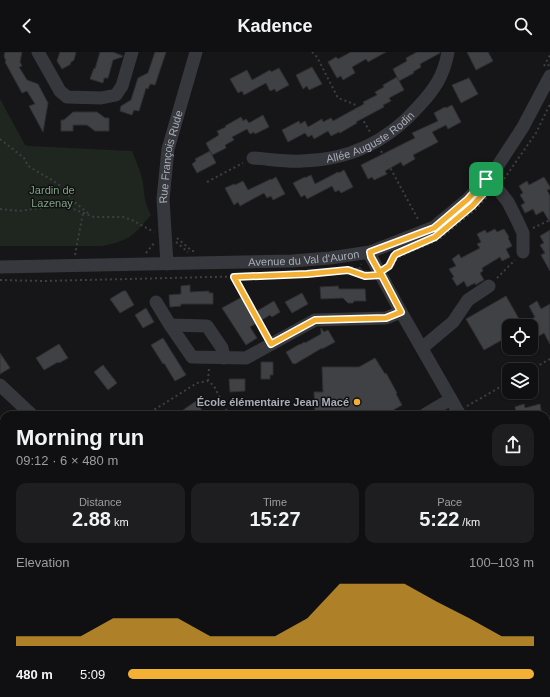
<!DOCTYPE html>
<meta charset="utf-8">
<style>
body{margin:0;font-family:Arial,sans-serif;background:#1e1e20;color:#f1f3f6;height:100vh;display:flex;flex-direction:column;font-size:15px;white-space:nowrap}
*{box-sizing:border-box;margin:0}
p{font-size:13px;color:#9c9d9f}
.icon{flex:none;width:22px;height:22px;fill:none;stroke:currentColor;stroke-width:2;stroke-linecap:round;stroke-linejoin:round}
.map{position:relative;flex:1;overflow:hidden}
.panel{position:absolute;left:0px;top:359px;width:550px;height:286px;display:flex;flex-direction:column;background:#101012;border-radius:12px 12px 0 0;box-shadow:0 1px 3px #0004,0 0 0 1px #303032}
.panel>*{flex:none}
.fabs{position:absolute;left:502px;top:267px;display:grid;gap:8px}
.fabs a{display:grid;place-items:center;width:36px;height:36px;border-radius:8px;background:#101012;box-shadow:0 1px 3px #0004,0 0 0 1px #303032;font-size:20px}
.pin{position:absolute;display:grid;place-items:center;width:34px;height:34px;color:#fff;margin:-17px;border-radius:8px;box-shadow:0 2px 6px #0006}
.round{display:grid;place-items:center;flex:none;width:42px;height:42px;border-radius:12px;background:#1e1e20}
.headline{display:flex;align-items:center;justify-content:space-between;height:68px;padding:0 16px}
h1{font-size:22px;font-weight:700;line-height:30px}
.stats{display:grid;grid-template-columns:repeat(3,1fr);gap:6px;height:68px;padding:4px 16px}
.stats div{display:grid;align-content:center;border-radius:10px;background:#1e1e20;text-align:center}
.stats b{font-size:20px;font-weight:700}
.stats small{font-size:11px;font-weight:400}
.stats p{font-size:11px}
.chart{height:112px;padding:8px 16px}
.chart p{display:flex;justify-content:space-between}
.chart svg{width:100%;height:72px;margin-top:4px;fill:#f2b134;opacity:.7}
ul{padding:0 16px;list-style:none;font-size:13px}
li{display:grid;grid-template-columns:64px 48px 1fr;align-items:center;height:30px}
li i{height:10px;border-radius:5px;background:#f2b134}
header{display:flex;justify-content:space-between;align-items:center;height:52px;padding:0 16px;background:#101012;font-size:18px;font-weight:700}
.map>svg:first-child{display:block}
.green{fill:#1e261f}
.building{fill:#404145;stroke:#303034}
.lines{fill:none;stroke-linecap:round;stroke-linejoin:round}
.path{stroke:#3d3f44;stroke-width:2;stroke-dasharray:2 3;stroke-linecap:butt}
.minor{stroke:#37383d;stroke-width:13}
.route-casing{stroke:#fff;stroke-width:8}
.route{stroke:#f2b134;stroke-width:5}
.poi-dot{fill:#f2b134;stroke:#111113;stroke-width:1.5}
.labels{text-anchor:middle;stroke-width:3;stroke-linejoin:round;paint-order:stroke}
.street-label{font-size:11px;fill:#a8adb8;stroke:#111113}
.park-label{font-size:11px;fill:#7fa381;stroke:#111113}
.poi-label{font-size:11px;font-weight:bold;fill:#a8adb8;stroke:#111113;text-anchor:end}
</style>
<header><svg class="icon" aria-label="back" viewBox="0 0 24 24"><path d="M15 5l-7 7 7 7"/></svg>Kadence<svg class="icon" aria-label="search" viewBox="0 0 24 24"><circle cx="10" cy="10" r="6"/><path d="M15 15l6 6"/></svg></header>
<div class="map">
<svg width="550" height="645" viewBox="0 0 550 645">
<rect width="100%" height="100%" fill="#161618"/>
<path class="green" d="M0,47L25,93L30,94L132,99C136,108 139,117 142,126C145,140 143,149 151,163C134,183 130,189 102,194H0Z"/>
<g class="building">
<polygon points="5,0 22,0 20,10 22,14 19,15 27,28 38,32 48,51 43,80 29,54 35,52 27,39 22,41 5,10 6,9 4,4"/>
<polygon points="60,0 76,0 74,8 70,11 71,12 62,17 57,9"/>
<polygon points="100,0 113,0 123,4 122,5 113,8 108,26 104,26 103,31 90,27 94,16 95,17"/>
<polygon points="155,0 166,0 155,33 150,32 148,37 146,36 139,59 134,58 132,63 120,59 121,54 131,48 138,26 148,21"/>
<polygon points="351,0 386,0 368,10 366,7 352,15 355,21 343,28 341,24 337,26 328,10 336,5 338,7"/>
<polygon points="417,0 440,0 440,1 420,12 421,15 413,20 414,21 399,29 393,17 407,9 406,6"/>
<polygon points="467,0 488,0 493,9 476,18"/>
<polygon points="312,15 322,32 309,38 307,34 303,37 296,23"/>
<polygon points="279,16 289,33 276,40 275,37 270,39 266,31 244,43 242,39 238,41 230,27 247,18 252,28 270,18 271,20"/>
<polygon points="397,25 404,38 389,46 391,49 383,53 384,55 356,70 357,71 340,81 339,80 331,84 328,79 314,87 312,83 308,85 305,81 288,90 282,78 299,69 300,72 305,69 308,75 322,67 323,70 331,66 333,69 364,52 363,50 377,43 375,40 384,35 383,33"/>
<polygon points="469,26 478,42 461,51 452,33"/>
<polygon points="452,53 461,70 448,77 446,73 432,80 438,90 413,103 415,107 403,114 401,110 385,119 387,122 374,128 372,125 368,127 361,113 415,86 412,81 438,69 434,61 445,55 446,56"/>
<polygon points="73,60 97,60 105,66 109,66 109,79 95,79 87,73 73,73 73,79 61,79 61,68 64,68"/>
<polygon points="263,63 269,75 255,82 254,80 250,82 247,77 232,85 234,88 225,93 226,96 212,103 206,91 219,83 217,79 226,75 225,74 241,65 243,69 246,67 249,71"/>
<polygon points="210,99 216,111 197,121 192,112 196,109 195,107"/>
<polygon points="344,118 353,135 341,141 339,138 335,140 332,134 307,147 305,143 301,145 293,131 305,125 305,126 311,123 315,132 338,120 339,121"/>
<polygon points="276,125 285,142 273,148 271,144 267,146 264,141 240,154 238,150 234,153 225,136 234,132 235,133 243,129 248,138 271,127 271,128"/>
<polygon points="544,125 550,135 550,137 547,138 550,144 550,170 543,159 536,163 533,157 525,161 521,153 525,151 520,143 523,141 519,134 527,129 529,133"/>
<polygon points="495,177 497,180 504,177 509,185 508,186 512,194 506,197 510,205 502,209 500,205 482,216 483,219 480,221 484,228 480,230 476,233 475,231 467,235 464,229 457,234 452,226 454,225 449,217 456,214 452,207 459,202 461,206 480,196 477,192 481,190 477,182 485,178 487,181"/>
<polygon points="550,178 550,219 541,203 545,201 540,193 544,191 540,184"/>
<polygon points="190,233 190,240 209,239 209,241 213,241 213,252 181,252 181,254 170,255 169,243 181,242 181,234"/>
<polygon points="338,234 339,237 365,237 366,249 354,249 353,251 348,251 343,246 321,247 320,235"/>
<polygon points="123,239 126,239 134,253 120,261 110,247"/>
<polygon points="302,241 308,252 292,261 285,250"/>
<polygon points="506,244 523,274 509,274 509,284 484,298 466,267"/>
<polygon points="242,245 252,262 274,249 280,260 272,265 270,263 250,275 257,286 246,293 222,256"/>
<polygon points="537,249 541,257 550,252 550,292 544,281 537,285 528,269 535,265 529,254"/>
<polygon points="146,256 154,270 143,276 135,263"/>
<polygon points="321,276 324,280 328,278 335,290 322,297 322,296 295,312 294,311 293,312 286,300 300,292 300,293 304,290 305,291 321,282"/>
<polygon points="163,286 186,323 175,329 164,311 163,312 151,293"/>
<polygon points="59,292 68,306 59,311 58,310 44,318 36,306"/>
<polygon points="0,301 10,316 0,322"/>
<polygon points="375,306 385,322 386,321 397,341 396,342 402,353 390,360 392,363 315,363 314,340 323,340 322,315 359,315"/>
<polygon points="261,310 273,310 273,323 270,323 270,327 261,327"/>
<polygon points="103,313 117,331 108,338 94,320"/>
<polygon points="229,327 245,327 245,339 230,340"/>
<polygon points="196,349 205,363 176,363"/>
<polygon points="524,352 525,356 540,352 542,363 510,363 510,360 516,359 515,355"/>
</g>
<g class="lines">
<g class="path">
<polyline points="312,0 317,5 338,46 354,52 370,80"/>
<polyline points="544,14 550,3"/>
<polyline points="548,14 550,10"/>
<polyline points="0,87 24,106 28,114 52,128 65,137 72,148 89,162"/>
<polyline points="381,99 419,169"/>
<polyline points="504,127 536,81 550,52"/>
<polyline points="207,130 243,111"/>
<polyline points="0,157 19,159 63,153 94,165 123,165 132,168 154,180"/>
<polyline points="533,176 550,168"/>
<polyline points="177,186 192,199 194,199"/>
<polyline points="176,190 188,200"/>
<polyline points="146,201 155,190"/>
<polyline points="75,203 83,161"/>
<polyline points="388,214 395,203"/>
<polyline points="351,215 367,220"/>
<path d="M390,217C394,214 395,208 399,205L438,188L476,157L488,144"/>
<polyline points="358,222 361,212"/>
<polyline points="234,225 266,282"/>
<polyline points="497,226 515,208"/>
<polyline points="0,228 43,229 254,224 307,222 348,218 365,224 370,224"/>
<polyline points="531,318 550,307"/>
<polyline points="208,329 209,316"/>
<polyline points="467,354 509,330"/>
<polyline points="146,363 197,331 208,329 214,334 229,363"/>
<polyline points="0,607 4,602"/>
<polyline points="496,641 499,645"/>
<polyline points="469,645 476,641"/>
</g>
<g class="minor">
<polyline points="38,0 60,39 67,45 101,46 116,43 122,34 132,0"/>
<path id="s1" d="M253,106C269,107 286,110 302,109C349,108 387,90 418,55C434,38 444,24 448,0"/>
<polyline points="486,127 496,135 508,150 517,168 523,181 523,200"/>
<polyline points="370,200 371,205 401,260 460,363"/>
<path id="s2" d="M167,212L163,147L168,97L196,0"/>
<path id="s3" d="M0,215L292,209L330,206L370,200L434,175L468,147L497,115L523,75L550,24"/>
<polyline points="156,250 170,273 192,305 246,306 315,268 386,266 401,260"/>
<polyline points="170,273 207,274 222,296 224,306"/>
<polyline points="422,296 453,270 468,248 489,234"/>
<polyline points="0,333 32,363"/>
<polyline points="424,363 451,347"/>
<polyline points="0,442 4,448"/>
<polyline points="546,516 550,522"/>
<polyline points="546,609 550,616"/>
<polyline points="95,641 99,645"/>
<polyline points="283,641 287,645"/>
<polyline points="438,641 441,645"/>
<polyline points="225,644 229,641"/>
</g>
</g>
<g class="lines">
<defs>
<polyline id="route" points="486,127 468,147 434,176 370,200 371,205 381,223 365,224 348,218 307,222 234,225 271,292 315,268 386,266 401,260 380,220 389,214 394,204 396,202 435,185 472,154 492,132 486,127"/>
</defs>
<use href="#route" class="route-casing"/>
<use href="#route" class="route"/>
</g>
<circle class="poi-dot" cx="357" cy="350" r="4"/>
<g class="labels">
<g class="street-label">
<text dy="4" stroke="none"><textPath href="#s1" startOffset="123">Allée Auguste Rodin</textPath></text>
<text dy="4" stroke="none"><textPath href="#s2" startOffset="108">Rue François Rude</textPath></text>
<text dy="4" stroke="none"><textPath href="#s3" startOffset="304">Avenue du Val d'Auron</textPath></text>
</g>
<g class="park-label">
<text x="52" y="142">Jardin de<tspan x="52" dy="13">Lazenay</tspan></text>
</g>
<g class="poi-label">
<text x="349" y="354">École élémentaire Jean Macé</text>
</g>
</g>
</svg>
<div class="fabs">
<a><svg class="icon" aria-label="locate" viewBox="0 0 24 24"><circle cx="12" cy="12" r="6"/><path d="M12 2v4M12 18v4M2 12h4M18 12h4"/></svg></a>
<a><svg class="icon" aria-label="layers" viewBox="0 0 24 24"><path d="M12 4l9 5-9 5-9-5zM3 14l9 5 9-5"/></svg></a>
</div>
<div class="pin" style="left:486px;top:127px;background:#1e9e55"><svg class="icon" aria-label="arrive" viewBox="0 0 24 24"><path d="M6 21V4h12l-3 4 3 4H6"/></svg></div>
<section class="panel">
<div class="headline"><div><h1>Morning run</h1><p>09:12 · 6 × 480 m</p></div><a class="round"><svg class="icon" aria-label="share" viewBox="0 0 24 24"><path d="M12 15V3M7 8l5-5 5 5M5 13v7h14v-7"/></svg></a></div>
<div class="stats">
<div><p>Distance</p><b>2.88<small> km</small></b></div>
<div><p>Time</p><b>15:27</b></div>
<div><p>Pace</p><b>5:22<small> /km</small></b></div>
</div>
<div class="chart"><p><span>Elevation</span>100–103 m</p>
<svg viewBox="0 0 160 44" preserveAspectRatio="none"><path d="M0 44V38L10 38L20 38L30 27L40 27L50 27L60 38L70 38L80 38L90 27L100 6L110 6L120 6L130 17L140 27L150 38L160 38V44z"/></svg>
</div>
<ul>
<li><b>480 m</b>5:09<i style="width:100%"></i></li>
</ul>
</section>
</div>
